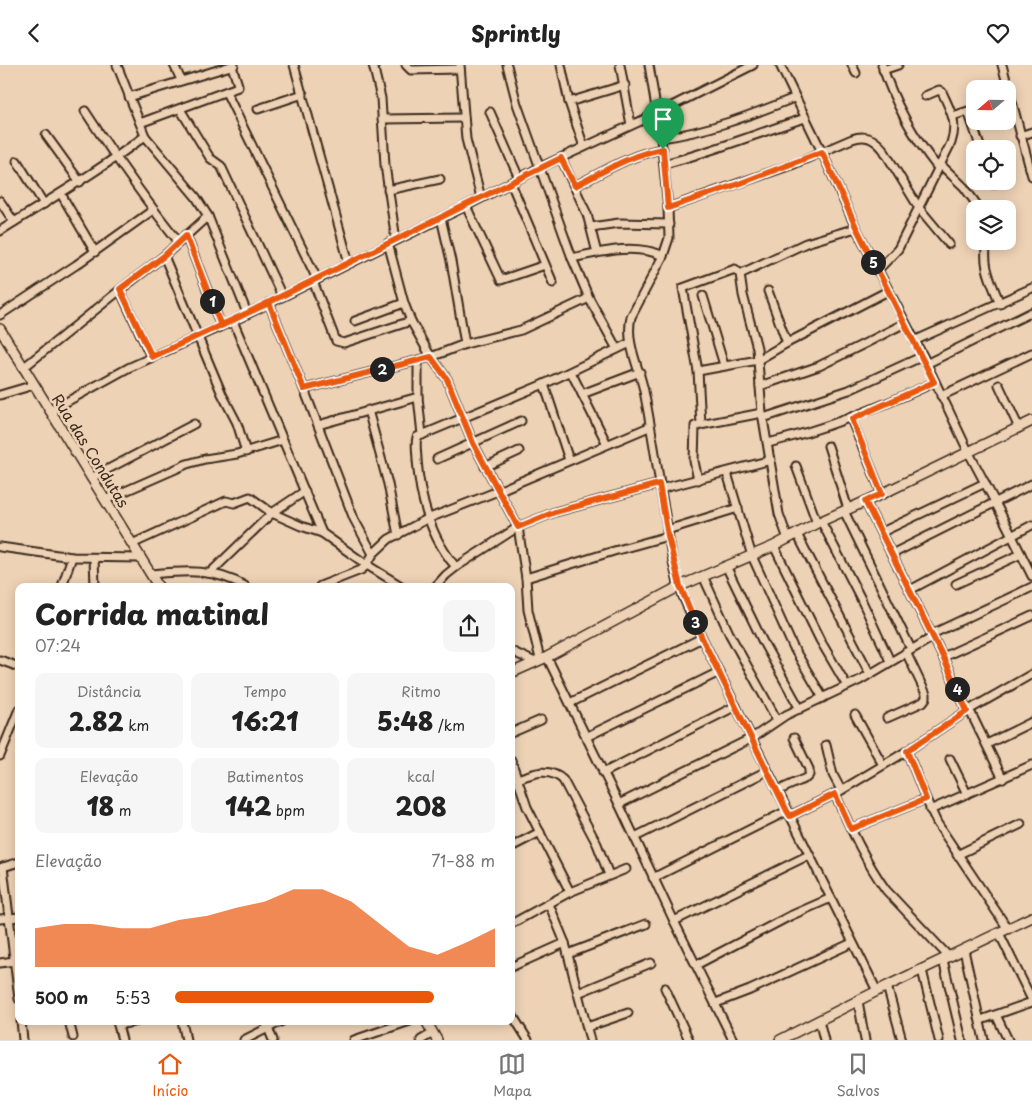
<!DOCTYPE html>
<html lang="pt">
<meta charset="utf-8">
<style>
body{margin:0;font-family:"Playpen Sans",sans-serif;background:#f6f6f6;color:#222;height:100vh;display:flex;flex-direction:column;font-size:19px;white-space:nowrap}
*{box-sizing:border-box;margin:0}
p{font-size:16px;color:#767676}
.icon{flex:none;width:28px;height:28px;fill:none;stroke:currentColor;stroke-width:2;stroke-linecap:round;stroke-linejoin:round}
.map{position:relative;flex:1;overflow:hidden}
.side{position:absolute;left:15px;top:518px;width:500px;height:442px;display:flex;flex-direction:column;background:#fff;border-radius:10px;box-shadow:0 2px 12px #0003}
.side>*{flex:none}
.needle{width:32px;rotate:250deg}
.fabs{position:absolute;left:966px;top:15px;display:grid;gap:10px}
.fabs a{display:grid;place-items:center;width:50px;height:50px;border-radius:10px;background:#fff;box-shadow:0 2px 12px #0003;font-size:25px}
.pin{position:absolute;display:grid;place-items:center;width:42px;height:42px;color:#fff;margin:-51px -21px;border-radius:50% 50% 50% 0;rotate:-45deg;box-shadow:0 0 5px #0007}
.pin .icon{rotate:45deg}
.km{position:absolute;width:25px;height:25px;margin:-12px;border-radius:50%;background:#222;color:#fff;font-size:14px;line-height:25px;text-align:center}
.round{display:grid;place-items:center;flex:none;width:52px;height:52px;border-radius:10px;background:#f6f6f6}
.overview{display:flex;align-items:center;justify-content:space-between;height:85px;padding:0 20px}
h1{font-size:28px;font-weight:800;line-height:38px}
.stats{display:grid;grid-template-columns:repeat(3,1fr);gap:8px;height:85px;padding:5px 20px}
.stats div{display:grid;align-content:center;border-radius:10px;background:#f6f6f6;text-align:center}
.stats b{font-size:25px;font-weight:800}
.stats small{font-size:14px;font-weight:400}
.stats p{font-size:14px}
.chart{height:140px;padding:10px 20px}
.chart p{display:flex;justify-content:space-between}
.chart svg{width:100%;height:90px;margin-top:5px;fill:#ea580c;opacity:.7}
ul{padding:0 20px;list-style:none;font-size:16px}
li{display:grid;grid-template-columns:80px 60px 1fr;align-items:center;height:38px}
li i{height:12px;border-radius:6px;background:#ea580c}
header{display:flex;justify-content:space-between;align-items:center;height:65px;padding:0 20px;background:#fff;font-size:22px;font-weight:800}
.menu{display:flex;justify-content:space-around;align-items:center;height:70px;border-top:1px solid #e0e0e0;background:#fff;font-size:14px;color:#767676}
.menu a{display:grid;justify-items:center;gap:2px}
.menu .current{color:#ea580c}
.map>svg:first-child{display:block}
.lines{fill:none;stroke-linecap:round;stroke-linejoin:round}
.street-casing{stroke:#3b2a1e;stroke-width:11}
.secondary-casing{stroke:#3b2a1e;stroke-width:12}
.street{stroke:#eed2b5;stroke-width:7}
.secondary{stroke:#eed2b5;stroke-width:9}
.route-casing{stroke:#fff;stroke-width:10}
.route{stroke:#ea580c;stroke-width:6}
.labels{text-anchor:middle;stroke-width:5;stroke-linejoin:round;paint-order:stroke}
.street-label{font-size:15px;fill:#3b2a1e;stroke:#eed2b5}
</style>
<header><svg class="icon" aria-label="back" viewBox="0 0 24 24"><path d="M15 5l-7 7 7 7"/></svg>Sprintly<svg class="icon" aria-label="heart" viewBox="0 0 24 24"><path d="M12 20l-8-8c-3-5 5-10 8-4 3-6 11-1 8 4z"/></svg></header>
<div class="map">
<svg width="1032" height="975" viewBox="0 0 1032 975">
<rect width="100%" height="100%" fill="#eed2b5"/>
<filter id="ink" filterUnits="userSpaceOnUse"><feTurbulence type="fractalNoise" baseFrequency=".02" numOctaves="2"/><feDisplacementMap in="SourceGraphic" scale="10" xChannelSelector="R" yChannelSelector="G"/><feConvolveMatrix kernelMatrix="1 2 1 2 8 2 1 2 1" color-interpolation-filters="sRGB"/></filter>
<g filter="url(#ink)">
<g class="lines">
<defs>
<g id="street">
<polyline points="117,0 145,71 196,132 208,151 247,248"/>
<polyline points="174,0 181,15"/>
<polyline points="294,0 349,198"/>
<polyline points="373,0 381,33 385,100 396,175"/>
<polyline points="406,0 411,5 460,4"/>
<polyline points="460,0 466,74 481,133"/>
<polyline points="507,0 517,39 572,193 589,233 617,284"/>
<polyline points="561,0 569,37 584,82"/>
<polyline points="620,0 631,60"/>
<path d="M649,0L661,73L668,143L669,173L663,191L631,252C625,278 639,301 644,326C653,371 659,416 667,461C670,481 673,502 679,521C685,539 695,556 702,573L877,926"/>
<polyline points="780,0 822,87 856,163 923,291 969,388 995,437 1032,511"/>
<polyline points="852,0 856,8"/>
<path d="M882,0C894,37 914,73 938,103"/>
<polyline points="1002,0 1032,111"/>
<polyline points="883,5 898,0"/>
<polyline points="226,27 317,214"/>
<polyline points="129,32 234,0"/>
<polyline points="569,37 625,20"/>
<polyline points="180,44 210,93 221,101 282,231"/>
<polyline points="258,44 303,29"/>
<path d="M85,46C115,92 145,135 179,177"/>
<polyline points="490,47 519,113"/>
<polyline points="953,51 968,46 981,84"/>
<polyline points="382,54 464,53"/>
<polyline points="140,58 238,22 238,20 232,1"/>
<polyline points="46,70 80,117"/>
<polyline points="1020,71 1032,67"/>
<path d="M661,73C708,67 751,50 794,33"/>
<polyline points="561,93 587,149 597,188"/>
<polyline points="17,96 44,139"/>
<path d="M664,99C712,87 758,68 805,53"/>
<polyline points="940,99 964,122 980,144"/>
<polyline points="992,116 993,119"/>
<polyline points="511,118 553,218"/>
<path d="M575,121C603,107 631,89 663,84"/>
<polyline points="388,125 440,114"/>
<polyline points="61,129 95,187"/>
<polyline points="0,136 14,157"/>
<polyline points="466,141 501,215 545,200"/>
<path d="M668,143L794,99L852,74C865,69 874,73 883,84L919,143L949,179"/>
<polyline points="591,162 619,158 669,159"/>
<path d="M0,166C49,135 99,106 145,71"/>
<polyline points="186,170 221,261"/>
<path d="M987,176C982,202 991,215 1000,239"/>
<polyline points="388,178 404,238 411,256 431,292 447,314 473,378 518,462 526,513 528,545 540,594"/>
<polyline points="164,191 222,329 237,358 246,387"/>
<path d="M572,193C601,187 636,178 663,191"/>
<path d="M877,206L898,184L951,78C958,57 951,47 942,27L939,25L925,31"/>
<polyline points="740,209 806,178 856,163"/>
<polyline points="313,216 336,276 344,278 411,256"/>
<polyline points="120,225 151,292"/>
<polyline points="768,226 787,278"/>
<polyline points="703,231 724,300"/>
<polyline points="269,238 304,324 354,454 373,489"/>
<polyline points="0,250 76,200 153,145"/>
<polyline points="233,256 322,468 367,500 401,521"/>
<polyline points="355,256 404,238"/>
<polyline points="914,276 1032,223"/>
<polyline points="465,279 521,265 589,233"/>
<polyline points="418,295 418,332 422,370"/>
<polyline points="926,299 1032,247"/>
<polyline points="23,303 120,225 164,191 208,151"/>
<polyline points="698,306 758,295 787,278 888,226"/>
<polyline points="571,307 607,379"/>
<polyline points="544,319 569,395"/>
<polyline points="999,320 1019,363"/>
<polyline points="760,321 819,301 866,278 905,258"/>
<polyline points="304,324 431,292 465,279 451,196 441,153"/>
<polyline points="582,329 640,307"/>
<polyline points="0,330 34,320"/>
<polyline points="941,331 1032,288"/>
<polyline points="368,345 388,419 398,470"/>
<polyline points="50,346 128,303 233,256 466,141 541,102 658,48 753,0"/>
<polyline points="763,353 849,325 923,291"/>
<polyline points="851,354 882,429"/>
<polyline points="318,360 418,332"/>
<polyline points="701,360 698,306 683,223 735,204 740,209 743,230 757,283 762,348 779,449 788,474"/>
<path d="M768,378C826,364 881,342 935,317"/>
<polyline points="828,381 848,444"/>
<polyline points="437,394 521,356"/>
<polyline points="796,401 817,458"/>
<polyline points="485,402 519,386"/>
<polyline points="727,408 752,491 793,582 823,633"/>
<polyline points="91,413 194,359"/>
<polyline points="698,415 694,396 695,361 762,348"/>
<polyline points="660,424 771,395"/>
<polyline points="105,435 187,399 205,394 237,389 283,375"/>
<polyline points="865,436 943,592 967,646"/>
<polyline points="844,446 911,584"/>
<polyline points="821,456 861,534 890,596"/>
<polyline points="667,465 738,443"/>
<polyline points="882,467 985,418"/>
<polyline points="797,469 870,609"/>
<polyline points="132,479 226,436 234,438 250,432 272,448 301,461 322,468"/>
<polyline points="774,481 820,575 847,621"/>
<polyline points="0,482 72,492 140,493"/>
<polyline points="892,489 1032,419"/>
<polyline points="94,493 95,521"/>
<polyline points="726,501 763,577 800,644"/>
<path d="M456,502C430,472 420,434 417,395C417,388 415,379 417,372L544,319L630,278"/>
<polyline points="210,508 272,448 305,426"/>
<path d="M151,509C186,506 213,503 245,521"/>
<polyline points="703,511 729,568 777,655"/>
<polyline points="526,513 614,486 668,471"/>
<polyline points="956,519 1021,489"/>
<polyline points="62,521 72,492"/>
<polyline points="320,521 361,505 367,500 373,489 389,474 427,454 498,426 649,362"/>
<polyline points="436,521 446,510 456,502 518,462 555,447 659,419"/>
<polyline points="910,525 1032,460"/>
<polyline points="932,569 1032,522"/>
<polyline points="511,586 535,597"/>
<polyline points="547,592 619,739 674,856 733,975"/>
<polyline points="943,592 1032,551"/>
<polyline points="0,595 19,602"/>
<polyline points="570,638 702,573"/>
<polyline points="969,644 1003,714"/>
<polyline points="855,650 883,700"/>
<polyline points="887,653 923,637 926,633 926,629 906,587"/>
<polyline points="511,668 541,655"/>
<polyline points="586,672 719,607"/>
<polyline points="987,679 1032,657"/>
<polyline points="826,680 833,710 841,725"/>
<polyline points="907,686 926,734 937,758 1008,864"/>
<polyline points="0,691 19,644"/>
<polyline points="950,694 967,729"/>
<polyline points="511,695 527,742 570,827"/>
<polyline points="603,708 736,641"/>
<path d="M518,714C534,708 549,702 563,715L597,779L609,810"/>
<polyline points="777,726 806,713 809,710 809,704 794,673"/>
<path d="M835,729C850,762 865,796 886,825L949,892"/>
<polyline points="619,739 752,673 786,650 860,615 933,572"/>
<polyline points="930,745 1032,700"/>
<polyline points="790,751 835,729 907,686 967,646 1032,609"/>
<polyline points="851,764 926,734"/>
<polyline points="635,772 767,706"/>
<polyline points="511,782 540,767"/>
<polyline points="957,790 1021,759"/>
<polyline points="3,802 19,934"/>
<polyline points="0,803 19,797"/>
<polyline points="653,813 787,746"/>
<polyline points="549,839 565,878 590,975"/>
<polyline points="0,854 19,852"/>
<polyline points="674,856 809,790"/>
<polyline points="511,859 570,827 626,804"/>
<polyline points="999,868 1032,935"/>
<polyline points="964,885 984,975"/>
<polyline points="568,889 646,859"/>
<polyline points="943,895 962,975"/>
<polyline points="0,898 14,896"/>
<polyline points="696,900 790,851 831,833"/>
<polyline points="511,902 565,878"/>
<polyline points="922,905 939,975"/>
<polyline points="887,921 902,975"/>
<polyline points="665,923 689,975"/>
<polyline points="578,928 651,898"/>
<polyline points="858,936 865,975"/>
<polyline points="716,938 750,925 852,878"/>
<polyline points="511,948 528,975"/>
<polyline points="996,950 1008,975"/>
<polyline points="819,955 824,975"/>
<polyline points="981,955 1032,937"/>
<polyline points="21,956 23,975"/>
<polyline points="69,956 73,972"/>
<polyline points="117,956 122,975"/>
<polyline points="182,956 186,975"/>
<polyline points="265,956 273,975"/>
<polyline points="118,960 138,956"/>
<polyline points="587,962 628,948"/>
<polyline points="244,975 282,956"/>
<polyline points="354,975 410,956"/>
<polyline points="421,975 433,968"/>
</g>
<g id="secondary">
<polyline points="0,264 158,521"/>
<polyline points="511,608 547,592 680,521 774,481 817,458 882,429 1032,356"/>
<polyline points="426,956 437,975"/>
<polyline points="780,975 887,921 1032,852"/>
</g>
</defs>
<use href="#street" class="street-casing"/>
<use href="#secondary" class="secondary-casing"/>
<use href="#street" class="street"/>
<use href="#secondary" class="secondary"/>
</g>
</g>
<g class="lines" filter="url(#ink)">
<defs>
<path id="route" d="M663,84C631,89 603,107 575,121L561,93L221,261L186,170L164,191L120,224L152,292L269,238L304,324L431,292L447,314L473,378L518,462L555,447L659,419L668,471L680,521L702,573L787,746L790,751L835,729L851,764L926,734L907,686L967,646L943,592L865,436L882,429L852,354L934,317L856,162L822,87L741,118L668,143L663,84"/>
</defs>
<use href="#route" class="route-casing"/>
<use href="#route" class="route"/>
</g>
<g class="labels">
<g class="street-label">
<text transform="translate(90 386) rotate(58)" y="5">Rua das Condutas</text>
</g>
</g>
</svg>
<div class="fabs">
<a><svg class="needle" viewBox="-14 -14 28 28"><path d="M0-13l5 13h-10z" fill="#e53935"/><path d="M0 13l5-13h-10z" fill="#767676"/></svg></a>
<a><svg class="icon" aria-label="locate" viewBox="0 0 24 24"><circle cx="12" cy="12" r="6"/><path d="M12 2v4M12 18v4M2 12h4M18 12h4"/></svg></a>
<a><svg class="icon" aria-label="layers" viewBox="0 0 24 24"><path d="M12 4l9 5-9 5-9-5zM3 14l9 5 9-5"/></svg></a>
</div>
<div class="pin" style="left:663px;top:84px;background:#1e9e55"><svg class="icon" aria-label="arrive" viewBox="0 0 24 24"><path d="M6 21V4h12l-3 4 3 4H6"/></svg></div>
<b class="km" style="left:212px;top:236px">1</b>
<b class="km" style="left:382px;top:304px">2</b>
<b class="km" style="left:695px;top:557px">3</b>
<b class="km" style="left:957px;top:624px">4</b>
<b class="km" style="left:873px;top:197px">5</b>
<section class="side">
<div class="overview"><div><h1>Corrida matinal</h1><p>07:24</p></div><a class="round"><svg class="icon" aria-label="share" viewBox="0 0 24 24"><path d="M12 15V3M7 8l5-5 5 5M5 13v7h14v-7"/></svg></a></div>
<div class="stats">
<div><p>Distância</p><b>2.82<small> km</small></b></div>
<div><p>Tempo</p><b>16:21</b></div>
<div><p>Ritmo</p><b>5:48<small> /km</small></b></div>
</div>
<div class="stats">
<div><p>Elevação</p><b>18<small> m</small></b></div>
<div><p>Batimentos</p><b>142<small> bpm</small></b></div>
<div><p>kcal</p><b>208</b></div>
</div>
<div class="chart"><p><span>Elevação</span>71–88 m</p>
<svg viewBox="0 0 160 44" preserveAspectRatio="none"><path d="M0 44V25L10 23L20 23L30 25L40 25L50 21L60 19L70 15L80 12L90 6L100 6L110 12L120 23L130 34L140 38L150 32L160 25V44z"/></svg>
</div>
<ul>
<li><b>500 m</b>5:53<i style="width:81%"></i></li>
</ul>
</section>
</div>
<nav class="menu">
<a class="current"><svg class="icon" aria-label="home" viewBox="0 0 24 24"><path d="M3 11l9-7 9 7M6 9v11h12V9"/></svg>Início</a>
<a><svg class="icon" aria-label="map" viewBox="0 0 24 24"><path d="M3 6l6-2 6 2 6-2v14l-6 2-6-2-6 2zM9 4v14M15 6v14"/></svg>Mapa</a>
<a><svg class="icon" aria-label="saved" viewBox="0 0 24 24"><path d="M7 4h10v16l-5-4-5 4z"/></svg>Salvos</a>
</nav>
